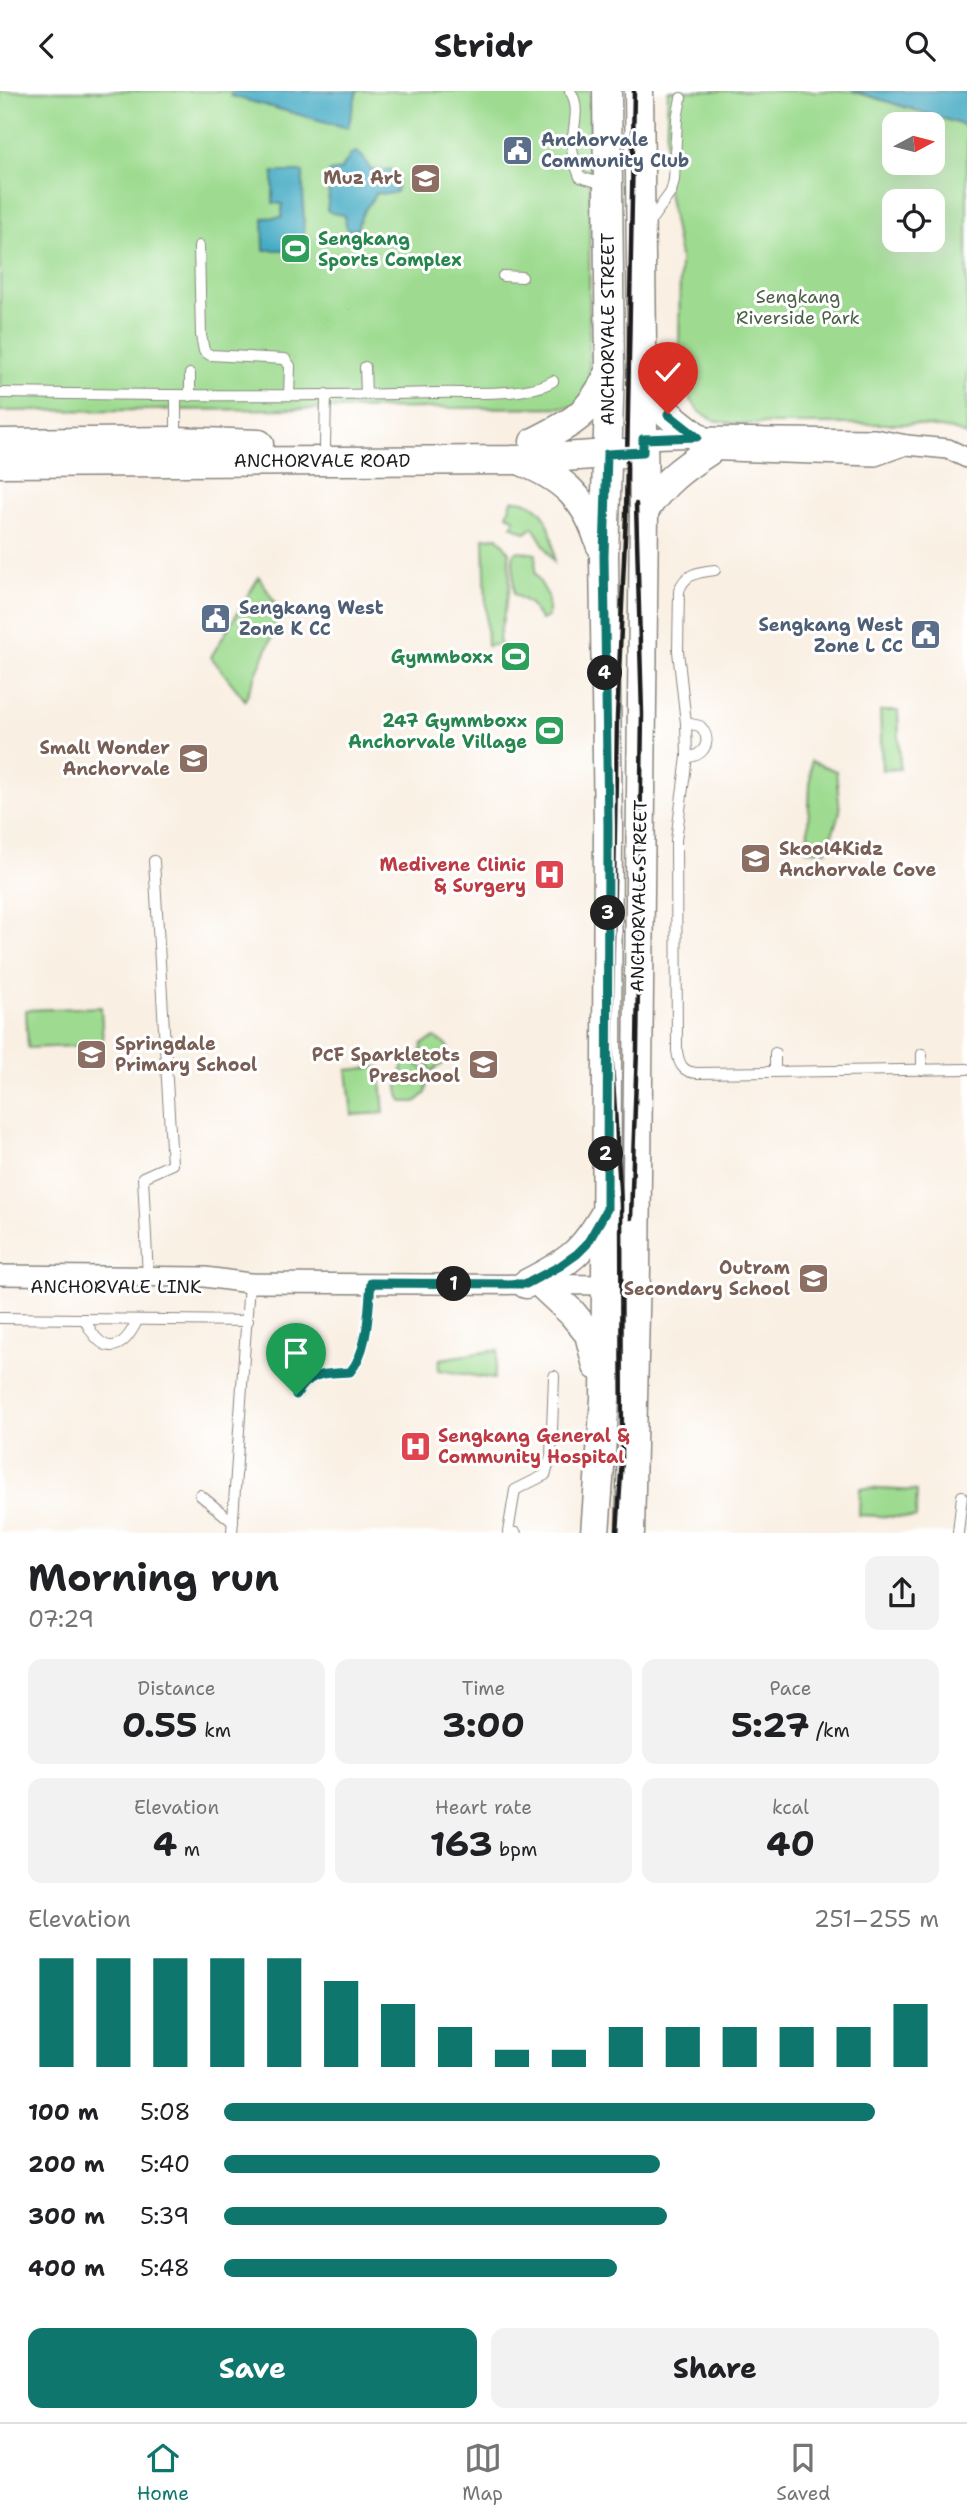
<!DOCTYPE html>
<meta charset="utf-8">
<style>
body{margin:0;font-family:"Shantell Sans",sans-serif;background:#f2f2f2;color:#202124;height:100vh;display:flex;flex-direction:column;font-size:26px;white-space:nowrap}
*{box-sizing:border-box;margin:0}
p{font-size:23px;color:#757577}
.icon{flex:none;width:38px;height:38px;fill:none;stroke:currentColor;stroke-width:2;stroke-linecap:round;stroke-linejoin:round}
.map{position:relative;height:1442px;overflow:hidden}
.drawer{display:flex;flex-direction:column;background:#fff;flex:1}
.drawer>*{flex:none}
.needle{width:46px;rotate:83deg}
.buttons{position:absolute;left:882px;top:21px;display:grid;gap:14px}
.buttons a{display:grid;place-items:center;width:63px;height:63px;border-radius:14px;background:#fff;box-shadow:0 7px 28px #0002;font-size:35px}
.pin{position:absolute;display:grid;place-items:center;width:60px;height:60px;color:#fff;margin:-72px -30px;border-radius:50% 50% 50% 0;rotate:-45deg;box-shadow:0 0 7px #0007}
.pin .icon{rotate:45deg}
.km{position:absolute;width:35px;height:35px;margin:-18px;border-radius:50%;background:#222;color:#fff;font-size:19px;line-height:35px;text-align:center}
.round{display:grid;place-items:center;flex:none;width:74px;height:74px;border-radius:14px;background:#f2f2f2}
.overview{display:flex;align-items:center;justify-content:space-between;height:119px;padding:0 28px}
h1{font-size:38px;font-weight:700;line-height:52px}
.metrics{display:grid;grid-template-columns:repeat(3,1fr);gap:10px;height:119px;padding:7px 28px}
.metrics div{display:grid;align-content:center;border-radius:14px;background:#f2f2f2;text-align:center}
.metrics b{font-size:35px;font-weight:700}
.metrics small{font-size:19px;font-weight:400}
.metrics p{font-size:19px}
.chart{height:196px;padding:14px 28px}
.chart p{display:flex;justify-content:space-between}
.chart svg{width:100%;height:126px;margin-top:7px;stroke:#0f766e;stroke-width:6}
.cta{display:flex;gap:14px;margin-top:auto;padding:14px 28px}
.cta a{flex:1;height:80px;border-radius:14px;background:#0f766e;color:#fff;font-size:28px;font-weight:700;line-height:80px;text-align:center}
.cta a+a{background:#f2f2f2;color:#202124}
ul{padding:0 28px;list-style:none;font-size:23px}
li{display:grid;grid-template-columns:112px 84px 1fr;align-items:center;height:52px}
li i{height:18px;border-radius:9px;background:#0f766e}
header{display:flex;justify-content:space-between;align-items:center;height:91px;padding:0 28px;background:#fff;font-size:32px;font-weight:700}
.tab-bar{display:flex;justify-content:space-around;align-items:center;height:98px;border-top:2px solid #e0e0e0;background:#fff;font-size:19px;color:#757577}
.tab-bar a{display:grid;justify-items:center;gap:4px}
.tab-bar .active{color:#0f766e}
.map>svg:first-child{display:block}
.green{fill:#9edb90;stroke:#5d7c56;stroke-width:2;fill-rule:evenodd}
.water{fill:#44abc4;stroke:#306470;stroke-width:2}
.lines{fill:none;stroke-linecap:round;stroke-linejoin:round}
.lane-casing{stroke:#8a867f;stroke-width:12}
.street-casing{stroke:#8a867f;stroke-width:22}
.secondary-casing{stroke:#8a867f;stroke-width:31}
.lane{stroke:#fff;stroke-width:10}
.street{stroke:#fff;stroke-width:19}
.secondary{stroke:#fff;stroke-width:28}
.rail{stroke:#1c1c1c;stroke-width:4.5}
.route-casing{stroke:#fff;stroke-width:14}
.route{stroke:#0f766e;stroke-width:9}
.labels{text-anchor:middle;stroke-width:6;stroke-linejoin:round;paint-order:stroke}
.service-label{font-size:18px;font-weight:bold;fill:#4e5e75;stroke:#fff;text-anchor:start}
.education-label{font-size:18px;font-weight:bold;fill:#785e54;stroke:#fff;text-anchor:end}
.leisure-label{font-size:18px;font-weight:bold;fill:#27864d;stroke:#fff;text-anchor:end}
.park-label{font-size:18px;fill:#4a5f45;stroke:#fff}
.street-label{font-size:18px;fill:#1c1c1c;stroke:#fff}
.health-label{font-size:18px;font-weight:bold;fill:#be3a42;stroke:#fff;text-anchor:end}
</style>
<header><svg class="icon" aria-label="back" viewBox="0 0 24 24"><path d="M15 5l-7 7 7 7"/></svg>Stridr<svg class="icon" aria-label="search" viewBox="0 0 24 24"><circle cx="10" cy="10" r="6"/><path d="M15 15l6 6"/></svg></header>
<div class="map">
<svg width="967" height="1442" viewBox="0 0 967 1442">
<rect width="100%" height="100%" fill="#fff"/>
<filter id="ink" filterUnits="userSpaceOnUse"><feTurbulence type="fractalNoise" baseFrequency=".0143" numOctaves="2"/><feDisplacementMap in="SourceGraphic" scale="14" xChannelSelector="R" yChannelSelector="G"/><feConvolveMatrix kernelMatrix="1 2 1 2 8 2 1 2 1" color-interpolation-filters="sRGB"/></filter>
<filter id="wash" filterUnits="userSpaceOnUse"><feTurbulence type="fractalNoise" baseFrequency=".00686" numOctaves="4" result="noise"/><feDisplacementMap in="SourceGraphic" scale="28" xChannelSelector="R" yChannelSelector="G"/><feGaussianBlur stdDeviation="1.57" result="paint"/><feColorMatrix in="noise" values="0 0 0 0 0 0 0 0 0 0 0 0 0 0 0 0 0 1.4 0 .05"/><feComposite in="paint" operator="in"/></filter>
<g filter="url(#wash)">
<rect width="100%" height="100%" fill="#f9efe2"/>
<g class="green">
<polygon points="0,0 590,0 589,316 0,320"/>
<path d="M668,0H852L967,35V344L952,339L916,333H740L716,330L700,321L684,300L679,276L680,167L665,84ZM894,33H933V72H894ZM894,110H933V149H894Z"/>
<path d="M512,409C548,408 554,443 554,471L533,436L526,442L512,435L515,428L507,424Z"/>
<polygon points="498,446 509,461 510,496 499,546 500,553 487,555 484,447"/>
<polygon points="519,460 536,463 535,482 548,505 548,526 541,529 530,513 514,503 513,468 514,463"/>
<polygon points="259,486 282,523 245,609 211,566"/>
<polygon points="880,620 898,620 900,678 882,679"/>
<polygon points="811,670 836,680 840,721 826,760 807,759"/>
<polygon points="101,916 103,954 28,957 26,919"/>
<path d="M435,947L447,954C451,969 444,973 432,980L427,973L417,967L421,963L422,953Z"/>
<path d="M404,971C415,971 423,974 428,984L426,1002L416,1011H403C392,997 402,986 404,971Z"/>
<polygon points="380,976 384,1022 352,1024 347,979"/>
<polygon points="498,1259 494,1288 438,1279 440,1268"/>
<polygon points="860,1397 917,1400 916,1427 859,1424"/>
</g>
<g class="water">
<polygon points="232,0 357,0 348,37 231,5"/>
<polygon points="853,0 967,0 967,35"/>
<path d="M356,61L362,65L371,79L380,80L390,78C398,85 400,91 396,101L388,103L376,102C370,114 359,123 357,139L347,138L344,124L332,122L327,119L329,104L327,89L329,81L341,79L351,63Z"/>
<polygon points="273,81 303,81 304,159 264,159 263,127 282,126 282,113 273,112"/>
</g>
</g>
<g filter="url(#ink)">
<g class="lines">
<defs>
<g id="lane">
<path d="M570,0C581,15 573,37 572,54C572,65 576,76 580,86L607,94"/>
<polyline points="648,133 671,101 674,89 677,28 681,7"/>
<polyline points="199,155 201,244 204,260 210,264 285,268 290,275 289,304"/>
<polyline points="503,185 522,186"/>
<polyline points="365,276 366,303"/>
<path d="M0,302C146,304 291,306 437,302C467,301 528,306 553,290"/>
<polyline points="190,305 190,283"/>
<polyline points="176,349 176,305"/>
<polyline points="325,355 326,303"/>
<path d="M715,479C698,481 684,483 679,500L678,560L686,632L687,666L676,749L677,960C679,974 683,981 697,982L967,978"/>
<path d="M686,632L700,635C713,649 705,665 687,666"/>
<polyline points="775,962 775,979"/>
<polyline points="922,979 922,963"/>
<polyline points="148,1186 143,1086 172,1073 154,770"/>
<polyline points="0,1227 248,1230"/>
<path d="M85,1229C101,1262 120,1265 137,1230"/>
<path d="M296,1304C311,1280 324,1283 350,1281C369,1259 368,1221 371,1192"/>
<polyline points="200,1404 233,1431"/>
<polyline points="232,1442 249,1192"/>
<polyline points="516,1442 508,1441 515,1399 545,1384 551,1366 554,1285"/>
<polyline points="958,1442 962,1405"/>
</g>
<g id="street">
<polyline points="643,348 697,346 875,348 907,354 948,358 967,367"/>
<polyline points="697,359 875,365 906,354"/>
<polyline points="0,1184 205,1186 249,1192 617,1194"/>
</g>
<g id="secondary">
<polyline points="642,282 668,323 697,346"/>
<path d="M534,351C572,332 588,325 608,285"/>
<polyline points="0,352 176,350 259,353"/>
<path d="M521,370C563,387 587,408 600,453"/>
<polyline points="0,372 518,369 623,362"/>
<path d="M644,420C663,392 681,378 709,360"/>
<path d="M526,1193C569,1171 583,1162 607,1119"/>
<polyline points="541,1193 572,1222 589,1243 597,1275"/>
<polyline points="595,1442 605,1308 606,1194 608,736 604,465 610,280 607,0"/>
<polyline points="630,1442 636,1177 644,420 639,0"/>
</g>
</defs>
<use href="#lane" class="lane-casing"/>
<use href="#street" class="street-casing"/>
<use href="#secondary" class="secondary-casing"/>
<use href="#lane" class="lane"/>
<use href="#street" class="street"/>
<use href="#secondary" class="secondary"/>
<g class="rail">
<polyline points="631,1127 637,958 642,623 636,413"/>
<polyline points="617,1442 622,1368 621,1113 611,958 617,626 626,424 634,0"/>
</g>
</g>
</g>
<g class="lines" filter="url(#ink)">
<defs>
<path id="route" d="M296,1304C311,1280 324,1283 350,1281C369,1259 368,1220 371,1192L526,1193L560,1175L577,1163L587,1153L607,1118L608,736L604,465L607,363L643,361V348L697,346L668,323"/>
</defs>
<use href="#route" class="route-casing"/>
<use href="#route" class="route"/>
</g>
<defs>
<symbol id="civic-square" viewBox="-11 -11 22 22"><rect x="-9" y="-9" width="18" height="18" rx="4" fill="#5c6f8a" stroke="#fff"/><path d="M-.6-6.5H3V-4.5H.6V-3L4-1V1h2V6H-6V1h2V-1L-.6-3ZM-1.2 2.5V6h2.4V2.5Z" fill="#fff"/></symbol>
<symbol id="school-square" viewBox="-11 -11 22 22"><rect x="-9" y="-9" width="18" height="18" rx="4" fill="#8d6e63" stroke="#fff"/><path d="M0-5L7-2L0 1L-7-2ZM-4 1L0 2.5L4 1V4Q0 6-4 4Z" fill="#fff"/></symbol>
<symbol id="stadium-square" viewBox="-11 -11 22 22"><rect x="-9" y="-9" width="18" height="18" rx="4" fill="#2e9e5b" stroke="#fff"/><path d="M0-5a6.5 5 0 1 0 0 10a6.5 5 0 1 0 0-10ZM-3.5-1.8h7v3.6h-7Z" fill="#fff"/></symbol>
<symbol id="hospital-square" viewBox="-11 -11 22 22"><rect x="-9" y="-9" width="18" height="18" rx="4" fill="#e0444e" stroke="#fff"/><path d="M-5-5h3v3.5h4V-5h3V5h-3V1.5h-4V5h-3Z" fill="#fff"/></symbol>
</defs>
<g fill-rule="evenodd">
<use href="#civic-square" x="500" y="42" width="35" height="35"/>
<use href="#school-square" x="408" y="70" width="35" height="35"/>
<use href="#stadium-square" x="278" y="140" width="35" height="35"/>
<use href="#civic-square" x="198" y="510" width="35" height="35"/>
<use href="#civic-square" x="908" y="526" width="35" height="35"/>
<use href="#stadium-square" x="498" y="548" width="35" height="35"/>
<use href="#stadium-square" x="532" y="622" width="35" height="35"/>
<use href="#school-square" x="176" y="650" width="35" height="35"/>
<use href="#school-square" x="738" y="750" width="35" height="35"/>
<use href="#hospital-square" x="532" y="766" width="35" height="35"/>
<use href="#school-square" x="74" y="946" width="35" height="35"/>
<use href="#school-square" x="466" y="956" width="35" height="35"/>
<use href="#school-square" x="796" y="1170" width="35" height="35"/>
<use href="#hospital-square" x="398" y="1338" width="35" height="35"/>
</g>
<g class="labels">
<g class="service-label">
<text x="541" y="55">Anchorvale<tspan x="541" dy="21">Community Club</tspan></text>
<text x="239" y="523">Sengkang West<tspan x="239" dy="21">Zone K CC</tspan></text>
<text x="903" y="540" text-anchor="end">Sengkang West<tspan x="903" dy="21">Zone L CC</tspan></text>
</g>
<g class="education-label">
<text x="402" y="93">Muz Art</text>
<text x="170" y="663">Small Wonder<tspan x="170" dy="21">Anchorvale</tspan></text>
<text x="779" y="764" text-anchor="start">Skool4Kidz<tspan x="779" dy="21">Anchorvale Cove</tspan></text>
<text x="115" y="959" text-anchor="start">Springdale<tspan x="115" dy="21">Primary School</tspan></text>
<text x="460" y="970">PCF Sparkletots<tspan x="460" dy="21">Preschool</tspan></text>
<text x="790" y="1183">Outram<tspan x="790" dy="21">Secondary School</tspan></text>
</g>
<g class="leisure-label">
<text x="318" y="154" text-anchor="start">Sengkang<tspan x="318" dy="21">Sports Complex</tspan></text>
<text x="493" y="572">Gymmboxx</text>
<text x="527" y="636">247 Gymmboxx<tspan x="527" dy="21">Anchorvale Village</tspan></text>
</g>
<g class="park-label">
<text x="798" y="212">Sengkang<tspan x="798" dy="21">Riverside Park</tspan></text>
</g>
<g class="street-label">
<text transform="translate(608 238) rotate(-90)" y="6">ANCHORVALE STREET</text>
<text x="322" y="376">ANCHORVALE ROAD</text>
<text transform="translate(639 805) rotate(-89)" y="6">ANCHORVALE STREET</text>
<text x="116" y="1202">ANCHORVALE LINK</text>
</g>
<g class="health-label">
<text x="526" y="780">Medivene Clinic<tspan x="526" dy="21">&amp; Surgery</tspan></text>
<text x="438" y="1351" text-anchor="start">Sengkang General &amp;<tspan x="438" dy="21">Community Hospital</tspan></text>
</g>
</g>
</svg>
<div class="buttons">
<a><svg class="needle" viewBox="-14 -14 28 28"><path d="M0-13l5 13h-10z" fill="#e53935"/><path d="M0 13l5-13h-10z" fill="#757577"/></svg></a>
<a><svg class="icon" aria-label="locate" viewBox="0 0 24 24"><circle cx="12" cy="12" r="6"/><path d="M12 2v4M12 18v4M2 12h4M18 12h4"/></svg></a>
</div>
<div class="pin" style="left:296px;top:1304px;background:#1e9e55"><svg class="icon" aria-label="arrive" viewBox="0 0 24 24"><path d="M6 21V4h12l-3 4 3 4H6"/></svg></div>
<div class="pin" style="left:668px;top:323px;background:#d93025"><svg class="icon" aria-label="check" viewBox="0 0 24 24"><path d="M5 12l5 5 9-10"/></svg></div>
<b class="km" style="left:454px;top:1193px">1</b>
<b class="km" style="left:606px;top:1063px">2</b>
<b class="km" style="left:608px;top:822px">3</b>
<b class="km" style="left:605px;top:582px">4</b>
</div>
<section class="drawer">
<div class="overview"><div><h1>Morning run</h1><p>07:29</p></div><a class="round"><svg class="icon" aria-label="share" viewBox="0 0 24 24"><path d="M12 15V3M7 8l5-5 5 5M5 13v7h14v-7"/></svg></a></div>
<div class="metrics">
<div><p>Distance</p><b>0.55<small> km</small></b></div>
<div><p>Time</p><b>3:00</b></div>
<div><p>Pace</p><b>5:27<small> /km</small></b></div>
</div>
<div class="metrics">
<div><p>Elevation</p><b>4<small> m</small></b></div>
<div><p>Heart rate</p><b>163<small> bpm</small></b></div>
<div><p>kcal</p><b>40</b></div>
</div>
<div class="chart"><p><span>Elevation</span>251–255 m</p>
<svg viewBox="0 0 160 44" preserveAspectRatio="none"><path d="M5 44V6M15 44V6M25 44V6M35 44V6M45 44V6M55 44V14M65 44V22M75 44V30M85 44V38M95 44V38M105 44V30M115 44V30M125 44V30M135 44V30M145 44V30M155 44V22"/></svg>
</div>
<ul>
<li><b>100 m</b>5:08<i style="width:91%"></i></li>
<li><b>200 m</b>5:40<i style="width:61%"></i></li>
<li><b>300 m</b>5:39<i style="width:62%"></i></li>
<li><b>400 m</b>5:48<i style="width:55%"></i></li>
</ul>
<div class="cta"><a>Save</a><a>Share</a></div>
</section>
<nav class="tab-bar">
<a class="active"><svg class="icon" aria-label="home" viewBox="0 0 24 24"><path d="M3 11l9-7 9 7M6 9v11h12V9"/></svg>Home</a>
<a><svg class="icon" aria-label="map" viewBox="0 0 24 24"><path d="M3 6l6-2 6 2 6-2v14l-6 2-6-2-6 2zM9 4v14M15 6v14"/></svg>Map</a>
<a><svg class="icon" aria-label="saved" viewBox="0 0 24 24"><path d="M7 4h10v16l-5-4-5 4z"/></svg>Saved</a>
</nav>
